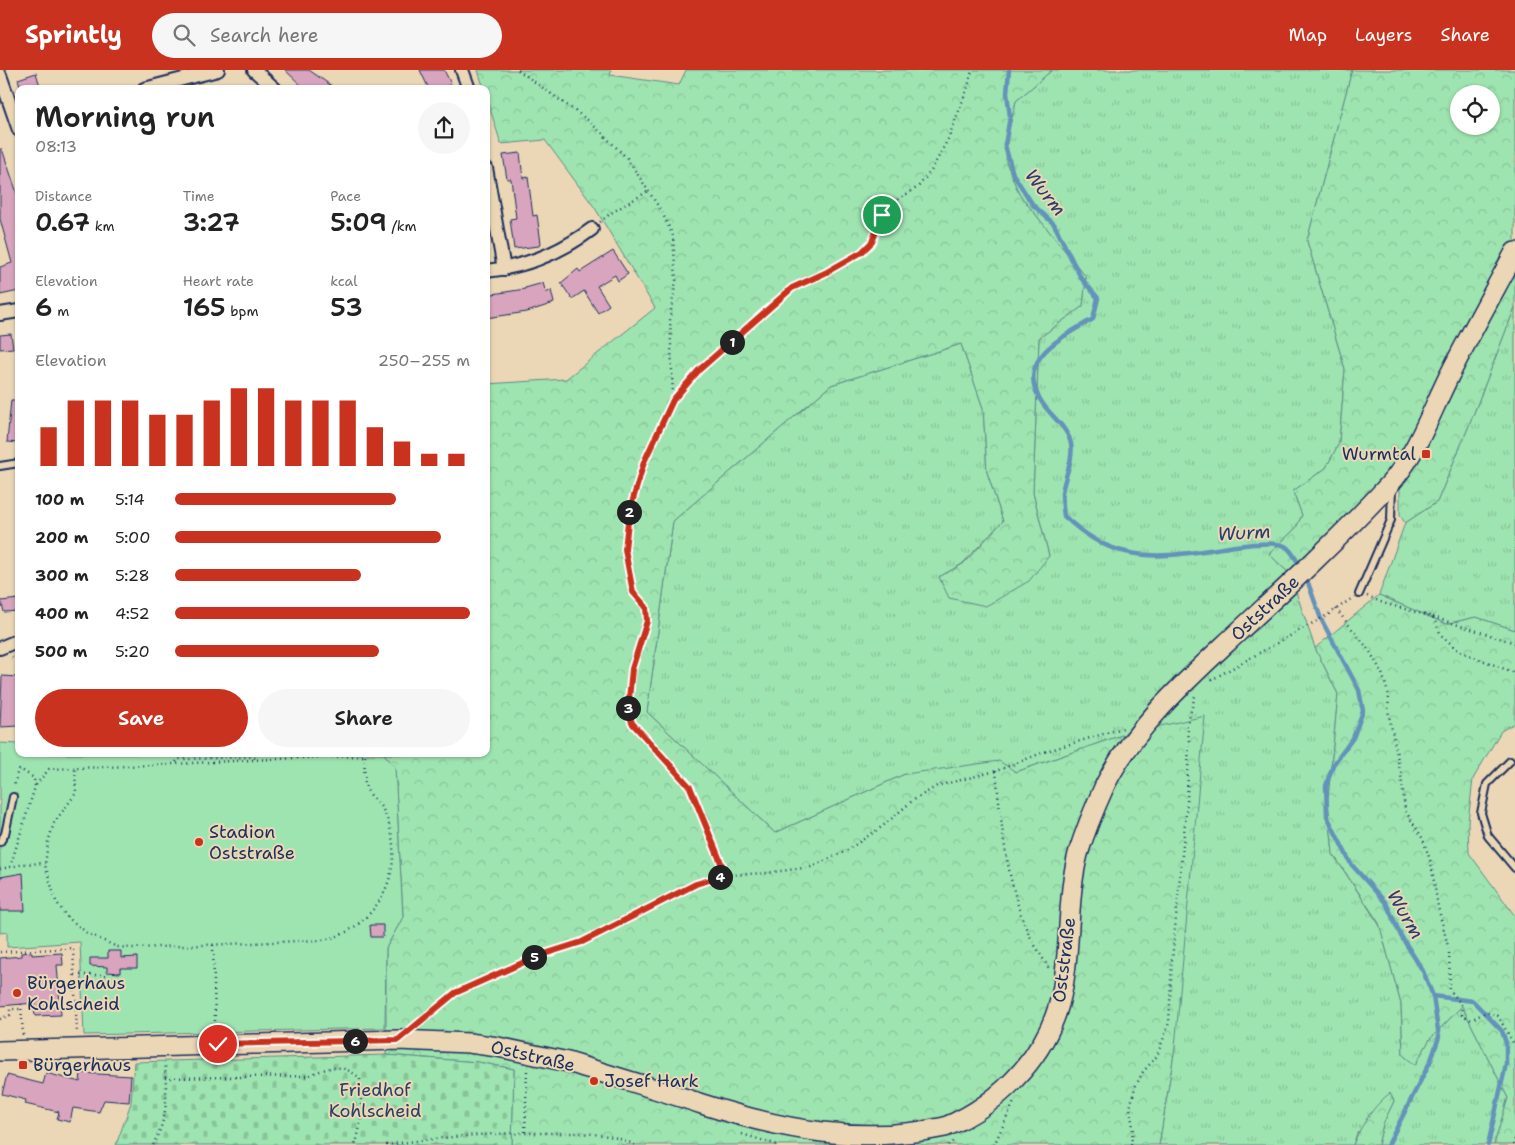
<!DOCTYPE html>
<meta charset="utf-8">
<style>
body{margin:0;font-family:"Shantell Sans",sans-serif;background:#f6f6f6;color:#222;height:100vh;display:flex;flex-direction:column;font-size:19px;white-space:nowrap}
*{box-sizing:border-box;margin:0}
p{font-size:16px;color:#767676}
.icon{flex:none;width:28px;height:28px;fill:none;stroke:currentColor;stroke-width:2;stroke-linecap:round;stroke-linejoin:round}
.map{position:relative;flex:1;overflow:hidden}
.panel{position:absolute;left:15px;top:15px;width:475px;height:672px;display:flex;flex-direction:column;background:#fff;border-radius:10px;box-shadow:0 1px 4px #0004}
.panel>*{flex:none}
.controls{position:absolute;left:1450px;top:15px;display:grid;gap:10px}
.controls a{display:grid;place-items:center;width:50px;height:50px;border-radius:50%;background:#fff;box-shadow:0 1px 4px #0004;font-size:25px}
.pin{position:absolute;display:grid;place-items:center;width:42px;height:42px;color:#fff;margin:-21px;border:2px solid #fff;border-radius:50%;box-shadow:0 1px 5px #0007}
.km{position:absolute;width:25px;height:25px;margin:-12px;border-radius:50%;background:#222;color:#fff;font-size:14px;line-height:25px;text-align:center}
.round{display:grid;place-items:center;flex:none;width:52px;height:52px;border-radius:26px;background:#f6f6f6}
.summary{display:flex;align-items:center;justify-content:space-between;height:85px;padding:0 20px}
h1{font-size:28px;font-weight:600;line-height:38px}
.metrics{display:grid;grid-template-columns:repeat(3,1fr);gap:8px;height:85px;padding:5px 20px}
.metrics div{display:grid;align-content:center}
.metrics b{font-size:25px;font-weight:600}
.metrics small{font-size:14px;font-weight:400}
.metrics p{font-size:14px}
.chart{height:140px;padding:10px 20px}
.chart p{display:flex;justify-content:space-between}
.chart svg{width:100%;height:90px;margin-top:5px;stroke:#c8321e;stroke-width:6}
.primary-button{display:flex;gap:10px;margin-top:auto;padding:10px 20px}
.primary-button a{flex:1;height:58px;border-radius:30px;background:#c8321e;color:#fff;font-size:20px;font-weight:600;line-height:58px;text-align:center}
.primary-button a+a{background:#f6f6f6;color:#222}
ul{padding:0 20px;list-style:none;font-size:16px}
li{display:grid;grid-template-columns:80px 60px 1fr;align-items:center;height:38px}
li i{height:12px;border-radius:6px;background:#c8321e}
header{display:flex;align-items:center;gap:30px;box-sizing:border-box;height:70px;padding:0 25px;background:#c8321e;color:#fff}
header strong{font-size:24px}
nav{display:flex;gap:28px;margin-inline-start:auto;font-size:18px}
.search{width:350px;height:45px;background:#f6f6f6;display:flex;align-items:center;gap:12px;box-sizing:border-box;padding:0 18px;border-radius:28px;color:#767676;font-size:19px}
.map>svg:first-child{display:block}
.grass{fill:url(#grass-tufts);stroke:#5c8a87}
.forest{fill:url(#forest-crowns);stroke:#5c8a87;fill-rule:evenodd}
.cemetery{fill:url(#cemetery-stones);stroke:#5c8a87}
.pitch{fill:#9ee4b0;stroke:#5c8a87}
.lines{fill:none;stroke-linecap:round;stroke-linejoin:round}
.stream{stroke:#6493ba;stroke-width:4.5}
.building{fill:#d9a4bd;stroke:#1b2f5e}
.lane-casing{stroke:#1b2f5e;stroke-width:10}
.street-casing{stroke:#1b2f5e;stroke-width:16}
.secondary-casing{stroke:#1b2f5e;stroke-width:22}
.path{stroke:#1b2f5e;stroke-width:2.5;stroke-dasharray:1 4;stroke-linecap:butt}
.lane{stroke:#ebd7b5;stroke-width:6}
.street{stroke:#ebd7b5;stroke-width:12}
.secondary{stroke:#ebd7b5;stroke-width:19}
.route-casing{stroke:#fff;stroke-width:10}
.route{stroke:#c8321e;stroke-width:6}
.poi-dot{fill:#c8321e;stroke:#ebd7b5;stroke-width:2}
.labels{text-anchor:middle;stroke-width:4;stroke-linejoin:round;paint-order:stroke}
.poi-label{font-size:18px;fill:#1b2f5e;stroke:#ebd7b5;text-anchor:start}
.street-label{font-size:18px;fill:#1b2f5e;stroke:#ebd7b5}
.park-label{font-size:18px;fill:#284166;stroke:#ebd7b5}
.water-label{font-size:19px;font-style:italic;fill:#27406d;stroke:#ebd7b5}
</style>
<header>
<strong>Sprintly</strong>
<div class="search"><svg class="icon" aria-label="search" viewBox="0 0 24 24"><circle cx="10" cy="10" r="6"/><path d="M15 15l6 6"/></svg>Search here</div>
<nav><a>Map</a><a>Layers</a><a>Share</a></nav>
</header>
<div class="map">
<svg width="1515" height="1075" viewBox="0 0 1515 1075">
<defs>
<pattern id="grass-tufts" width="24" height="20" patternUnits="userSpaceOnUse" patternTransform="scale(1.25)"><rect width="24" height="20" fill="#9ee4b0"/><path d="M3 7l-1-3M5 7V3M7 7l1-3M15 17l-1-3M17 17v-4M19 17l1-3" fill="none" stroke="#88c49a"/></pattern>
<pattern id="forest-crowns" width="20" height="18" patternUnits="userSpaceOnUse" patternTransform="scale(1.25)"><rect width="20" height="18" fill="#9ee4b0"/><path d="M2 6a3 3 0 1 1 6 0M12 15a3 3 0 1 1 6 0" fill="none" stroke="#88c49a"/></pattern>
<pattern id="cemetery-stones" width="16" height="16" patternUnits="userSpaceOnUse" patternTransform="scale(1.25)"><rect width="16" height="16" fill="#9ee4b0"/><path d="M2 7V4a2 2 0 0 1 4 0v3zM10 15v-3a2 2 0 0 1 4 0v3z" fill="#88c49a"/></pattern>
</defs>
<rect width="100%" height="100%" fill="#ebd7b5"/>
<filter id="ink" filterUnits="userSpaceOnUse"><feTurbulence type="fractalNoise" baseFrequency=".02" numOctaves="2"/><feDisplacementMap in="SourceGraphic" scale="10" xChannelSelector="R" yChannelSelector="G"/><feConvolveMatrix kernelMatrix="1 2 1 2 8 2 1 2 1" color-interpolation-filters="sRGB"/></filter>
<g filter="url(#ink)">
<g class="grass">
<polygon points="1052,0 1352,0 1307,171 1345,299 1339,373 1326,398 1293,421 1302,445 1296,458 1269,484 1290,504 1315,578 1338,624 1328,729 1333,784 1380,856 1401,934 1403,985 1415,995 1430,969 1462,936 1508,1028 1494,1075 1378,1075 1383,1054 1394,1031 1357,1063 1353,1075 1159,1075 1175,977 1125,664 1016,702 905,704 775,763 647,642 673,451 831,315 961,274 983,338 987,402 1003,451 962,494 939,507 1049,486 1033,423 1039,268 1083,236 1086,207 1019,124 1006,93 1007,67 1016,31"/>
<polygon points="1515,237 1515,560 1476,547 1446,554 1379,525 1405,453 1437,432 1470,353"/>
</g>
<g class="forest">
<polygon points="478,0 611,0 610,5 679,15 686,0 1052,0 1016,31 1007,67 1006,92 1019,124 1086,207 1083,236 1039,268 1033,423 1049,486 1029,511 986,536 949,528 939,507 963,494 1003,451 987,402 983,338 961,274 831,315 673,451 647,642 775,763 905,704 999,691 1016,702 1125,664 1205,646 1175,977 1159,1075 512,1075 514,999 478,992 386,985 386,878 403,847 395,697 384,684 486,684 486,314 566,309 655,238 595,138 545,70 501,74 486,26 486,19 484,19"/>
<path d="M1352,0H1515V237L1470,353L1437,432L1405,453L1400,445V416L1290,504L1269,484L1296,458L1302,445L1293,421L1326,398L1339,373L1345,299L1307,171ZM1459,24H1491V56H1459Z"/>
<polygon points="1379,525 1446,554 1476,547 1515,560 1515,653 1501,661 1473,709 1468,752 1469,783 1515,846 1515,1075 1494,1075 1508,1028 1462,936 1430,969 1415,995 1403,985 1401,934 1379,853 1333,784 1328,729 1338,624 1315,578"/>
<path d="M1390,1023L1394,1031L1383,1054L1378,1075H1353C1360,1057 1374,1035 1390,1023Z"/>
</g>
<polygon class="cemetery" points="386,985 478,992 514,999 512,1075 116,1075 131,1033 134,992"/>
<polygon class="pitch" points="0,673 19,674 19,684 384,684 395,697 403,847 386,878 385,958 84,965 80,872 7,877 7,862 0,863"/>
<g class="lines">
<g class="stream">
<path d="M1009,0L1007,23L1010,47L1005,75L1013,104L1033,135L1054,154L1081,208L1098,228L1093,249C1061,268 1012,290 1043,334C1052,347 1068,358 1071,374C1074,389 1064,408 1062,423C1062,430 1063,438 1064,446C1081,462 1102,477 1126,482C1168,492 1212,477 1255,474C1264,474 1276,472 1285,476C1292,480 1297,491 1301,498"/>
<polyline points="1306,507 1321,549 1359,620 1363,641 1353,668 1333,695 1326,716 1327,746 1351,794 1386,833 1401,866 1423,901 1433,926 1439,967 1431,990 1388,1075"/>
<polyline points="1433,926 1473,931 1502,961 1506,973 1506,994 1488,1075"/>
</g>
</g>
<g class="building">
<polygon points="285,0 309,0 336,19 305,19"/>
<polygon points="420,0 444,0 451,14 441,19 429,19"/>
<polygon points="36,3 41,19 21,19 18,9"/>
<polygon points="0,79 2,79 19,129 19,221 0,225 0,197 12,193 0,149"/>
<polygon points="520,83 523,108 528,107 533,146 537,145 541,173 539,176 514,179 510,149 516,148 511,109 507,109 503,85"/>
<polygon points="613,181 628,204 618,211 615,205 597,216 609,235 598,243 584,221 572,229 561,213 578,199 580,202"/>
<polygon points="543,213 546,223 551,220 554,233 527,242 486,248 486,225 525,219 525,218"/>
<polygon points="11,264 13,278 0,279 0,265"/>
<polygon points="11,330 19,330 19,373 7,372"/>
<polygon points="19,529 19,541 4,542 1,531"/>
<polygon points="2,606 19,607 19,656 0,657"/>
<polygon points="23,803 25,841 0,841 0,807"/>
<polygon points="370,855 383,855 383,867 371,867"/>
<polygon points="108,881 121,881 121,888 137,887 137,898 120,898 120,903 107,902 107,897 90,896 90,888 108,888"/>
<polygon points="32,882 32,885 62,883 63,895 57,895 61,945 35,946 34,933 0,936 0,888 21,886 21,883"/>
<polygon points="46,1003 80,1012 81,1003 131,1006 129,1032 104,1030 99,1042 73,1038 70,1052 57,1049 59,1042 25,1034 26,1030 2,1024 7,1005 43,1014"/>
</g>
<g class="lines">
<defs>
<g id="lane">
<polyline points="0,396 19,393"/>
<polyline points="1359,524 1391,450 1392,417"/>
<polyline points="1510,691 1487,714 1481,743 1488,766 1515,798"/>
<polyline points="0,772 5,764 13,727"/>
</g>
<g id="street">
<polyline points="254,0 275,19"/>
<polyline points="462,0 469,19"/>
<polyline points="0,5 19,60"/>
<polyline points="144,19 218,0"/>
<polyline points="486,98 504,199"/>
<path d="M486,201C526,197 560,183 592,159"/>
<polyline points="0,244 19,241"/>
<polyline points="0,578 19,570"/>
</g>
<path id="secondary" d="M0,981L398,970L469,973L498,977L568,992C612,1006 657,1019 702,1034C783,1060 860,1075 945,1057C1003,1033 1053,979 1063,916C1071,873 1067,827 1078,784C1085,761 1095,737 1105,715C1134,657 1188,609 1235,565C1287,517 1340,468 1388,416C1416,386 1431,342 1449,306C1470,264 1493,223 1515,182"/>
</defs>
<use href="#lane" class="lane-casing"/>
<use href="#street" class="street-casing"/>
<use href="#secondary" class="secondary-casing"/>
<g class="path">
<polyline points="518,0 589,51 627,88 662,142 673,166 676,210 670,247 673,328"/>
<polyline points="600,152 611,143 650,120"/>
<polyline points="1367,526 1383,533 1433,547 1441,565 1459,581 1515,603"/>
<polyline points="1336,539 1369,580 1382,603 1389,626 1388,640 1401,705 1405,740 1423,769 1431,793 1438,837 1449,880 1450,920 1461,934 1462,945 1471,950 1486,942 1498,946 1515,976"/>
<polyline points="1433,547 1515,573"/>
<polyline points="12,587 19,592"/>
<polyline points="1211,610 1329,544 1351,529"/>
<path d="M365,686C365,695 363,708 366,717C368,725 380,733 384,742C400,774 395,815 371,842C357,857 342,867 322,870L134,878L117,877L87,863L66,846L56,831L45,795L48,772L54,753L76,723L75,698C172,695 267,688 365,686Z"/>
<polyline points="176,692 178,689 188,689 253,687 257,689"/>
<path d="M996,701C1001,752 1006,805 1024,853C1030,869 1041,885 1050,900"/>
<polyline points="36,715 49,699 75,698"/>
<polyline points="10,797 35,717 34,708 20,699 17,703 14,718"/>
<polyline points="0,799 25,794 45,793"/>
<polyline points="726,805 690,717 631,653 628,639 632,599 647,551 646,537 633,522 625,479 629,443 644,391 673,330 699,300 792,217 825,203 862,182 872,173 883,145 897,130 918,117 931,101 948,69 968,17 972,0"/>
<polyline points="213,875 215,951"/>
<polyline points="0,882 73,878 77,964"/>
<polyline points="75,905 108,905"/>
<polyline points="21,934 23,965"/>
<polyline points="0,949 10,945 10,939 21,939"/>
<polyline points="417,954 455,923 538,886 582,872 696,814 726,805 766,803 811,797 846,781 883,756 912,731 937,716 996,701 1047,681 1123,658"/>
<path d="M165,1008L307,1006C330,997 340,992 360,1008C361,1031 363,1054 355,1075"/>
<polyline points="525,1062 527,1000"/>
<polyline points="742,1064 778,1075"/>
<path d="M153,1075C170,1042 166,1027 165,992"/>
<path d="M386,1075C442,1067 496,1062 553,1063C580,1063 610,1062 635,1075"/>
<polyline points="948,1075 953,1072"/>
<polyline points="994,1075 1014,1032"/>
<polyline points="1131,1075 1133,1058 1130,1038 1135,1017 1143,1002 1157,986 1169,953 1172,890 1187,732 1189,669 1187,655 1195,626"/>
<polyline points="1514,1075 1515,1067"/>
</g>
<use href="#lane" class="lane"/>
<use href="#street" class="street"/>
<use href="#secondary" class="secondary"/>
</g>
</g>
<g class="lines" filter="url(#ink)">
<defs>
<polyline id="route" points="218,974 398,970 455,923 538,886 582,872 696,814 726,805 690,717 632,653 628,639 632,599 647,551 646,537 633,522 628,496 625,479 629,443 644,392 673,330 699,300 792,218 825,203 862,182 872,172 882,145"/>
</defs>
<use href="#route" class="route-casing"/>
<use href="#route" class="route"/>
</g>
<g class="poi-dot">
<rect x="1421" y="379" width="10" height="10" rx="2.5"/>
<circle cx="199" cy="772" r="5"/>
<circle cx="17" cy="923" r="5"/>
<rect x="18" y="990" width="10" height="10" rx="2.5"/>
<circle cx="594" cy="1011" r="5"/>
</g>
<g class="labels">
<g class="poi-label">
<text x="1416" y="390" text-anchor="end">Wurmtal</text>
<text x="209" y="768">Stadion<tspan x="209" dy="21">Oststraße</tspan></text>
<text x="27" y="919">Bürgerhaus<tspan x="27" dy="21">Kohlscheid</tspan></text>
<text x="33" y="1001">Bürgerhaus</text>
<text x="604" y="1017">Josef Hark</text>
</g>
<g class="street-label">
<text transform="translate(1265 538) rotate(-43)" y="6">Oststraße</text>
<text transform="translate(1064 890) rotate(-83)" y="6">Oststraße</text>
<text transform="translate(533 986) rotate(13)" y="6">Oststraße</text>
</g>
<g class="park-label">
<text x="375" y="1026">Friedhof<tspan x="375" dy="21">Kohlscheid</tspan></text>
</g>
<g class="water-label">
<text transform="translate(1046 122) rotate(52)" y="7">Wurm</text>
<text transform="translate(1244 462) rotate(-3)" y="7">Wurm</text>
<text transform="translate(1406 844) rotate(60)" y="7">Wurm</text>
</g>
</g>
</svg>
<div class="controls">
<a><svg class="icon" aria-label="locate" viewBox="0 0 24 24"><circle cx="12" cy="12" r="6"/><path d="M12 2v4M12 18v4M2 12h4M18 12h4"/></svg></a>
</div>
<div class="pin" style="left:882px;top:145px;background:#1e9e55"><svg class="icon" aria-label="arrive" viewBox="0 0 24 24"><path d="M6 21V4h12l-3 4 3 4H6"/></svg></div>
<div class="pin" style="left:218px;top:974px;background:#d93025"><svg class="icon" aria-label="check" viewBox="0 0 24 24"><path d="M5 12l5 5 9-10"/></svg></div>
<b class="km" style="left:732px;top:272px">1</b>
<b class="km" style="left:629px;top:442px">2</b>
<b class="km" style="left:628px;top:638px">3</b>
<b class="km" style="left:720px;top:807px">4</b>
<b class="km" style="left:534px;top:887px">5</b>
<b class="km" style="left:355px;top:971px">6</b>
<section class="panel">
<div class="summary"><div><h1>Morning run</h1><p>08:13</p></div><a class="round"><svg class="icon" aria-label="share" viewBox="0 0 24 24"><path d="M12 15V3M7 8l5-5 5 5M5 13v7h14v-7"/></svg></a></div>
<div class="metrics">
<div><p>Distance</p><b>0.67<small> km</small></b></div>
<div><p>Time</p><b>3:27</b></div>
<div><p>Pace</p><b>5:09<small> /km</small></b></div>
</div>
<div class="metrics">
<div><p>Elevation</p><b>6<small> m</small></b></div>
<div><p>Heart rate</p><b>165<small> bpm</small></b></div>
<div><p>kcal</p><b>53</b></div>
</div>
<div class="chart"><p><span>Elevation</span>250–255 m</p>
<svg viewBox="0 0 160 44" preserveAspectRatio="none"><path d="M5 44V25M15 44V12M25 44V12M35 44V12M45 44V19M55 44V19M65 44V12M75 44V6M85 44V6M95 44V12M105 44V12M115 44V12M125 44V25M135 44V32M145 44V38M155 44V38"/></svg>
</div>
<ul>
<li><b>100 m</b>5:14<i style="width:75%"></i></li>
<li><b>200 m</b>5:00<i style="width:90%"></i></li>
<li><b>300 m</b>5:28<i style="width:63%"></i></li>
<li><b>400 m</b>4:52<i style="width:100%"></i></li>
<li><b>500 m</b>5:20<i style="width:69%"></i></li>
</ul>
<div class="primary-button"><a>Save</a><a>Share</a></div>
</section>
</div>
